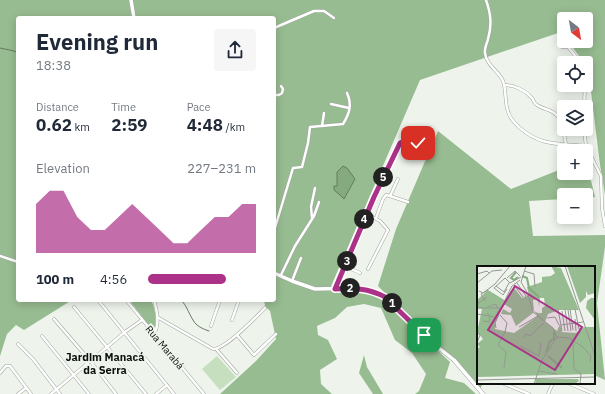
<!DOCTYPE html>
<meta charset="utf-8">
<style>
body{margin:0;font-family:"IBM Plex Sans",sans-serif;background:#f6f6f7;color:#1f2937;height:100vh;display:flex;flex-direction:column;font-size:15px;white-space:nowrap}
*{box-sizing:border-box;margin:0}
p{font-size:13px;color:#747a83}
.icon{flex:none;width:22px;height:22px;fill:none;stroke:currentColor;stroke-width:2;stroke-linecap:round;stroke-linejoin:round}
.map{position:relative;flex:1;overflow:hidden}
.side{position:absolute;left:16px;top:16px;width:260px;height:286px;display:flex;flex-direction:column;background:#fff;border-radius:4px;box-shadow:0 2px 10px #0003}
.side>*{flex:none}
.needle{width:26px;rotate:149deg}
.tools{position:absolute;left:557px;top:12px;display:grid;gap:8px}
.tools a{display:grid;place-items:center;width:36px;height:36px;border-radius:4px;background:#fff;box-shadow:0 2px 10px #0003;font-size:20px}
.pin{position:absolute;display:grid;place-items:center;width:34px;height:34px;color:#fff;margin:-17px;border-radius:8px;box-shadow:0 2px 6px #0006}
.km{position:absolute;width:20px;height:20px;margin:-10px;border-radius:50%;background:#222;color:#fff;font-size:11px;line-height:20px;text-align:center}
.round{display:grid;place-items:center;flex:none;width:42px;height:42px;border-radius:4px;background:#f6f6f7}
.headline{display:flex;align-items:center;justify-content:space-between;height:68px;padding:0 20px}
h1{font-size:22px;font-weight:800;line-height:30px}
.metrics{display:grid;grid-template-columns:repeat(3,1fr);gap:6px;height:68px;padding:4px 20px}
.metrics div{display:grid;align-content:center}
.metrics b{font-size:17px;font-weight:800}
.metrics small{font-size:11px;font-weight:400}
.metrics p{font-size:11px}
.chart{height:112px;padding:8px 20px}
.chart p{display:flex;justify-content:space-between}
.chart svg{width:100%;height:72px;margin-top:4px;fill:#ab3288;opacity:.7}
ul{padding:0 20px;list-style:none;font-size:13px}
li{display:grid;grid-template-columns:64px 48px 1fr;align-items:center;height:30px}
li i{height:10px;border-radius:5px;background:#ab3288}
.map>svg:first-child{display:block}
.green{fill:#c5dfbf}
.forest{fill:#98bc91}
.water{fill:#86aa7f;stroke:#627c5d}
.lines{fill:none;stroke-linecap:round;stroke-linejoin:round}
.stream{stroke:#627c5d;stroke-width:1}
.minor-casing{stroke:#9fa59e;stroke-width:3.5}
.secondary-casing{stroke:#9fa59e;stroke-width:4.5}
.minor{stroke:#fff;stroke-width:2.5}
.secondary{stroke:#fff;stroke-width:3.5}
.route-casing{stroke:#fff;stroke-width:8}
.route{stroke:#ab3288;stroke-width:5}
.labels{text-anchor:middle;stroke-width:4;stroke-linejoin:round;paint-order:stroke}
.street-label{font-size:10px;fill:#0e100d;stroke:#eef4ec}
.neighbourhood-label{font-size:11px;font-weight:bold;fill:#0e100d;stroke:#eef4ec}
.inset-river{fill:none;stroke:#86aa7f;stroke-width:2}
.inset-road{fill:none;stroke:#949993;stroke-width:1}
.view{fill:#ab3288;fill-opacity:0.15;stroke:#ab3288;stroke-width:2}
.inset-edge{fill:none;stroke:#0e100d;stroke-width:2}
</style>
<div class="map">
<svg width="605" height="394" viewBox="0 0 605 394">
<rect width="100%" height="100%" fill="#eef4ec"/>
<polygon class="green" points="217,356 236,377 220,390 202,369"/>
<g class="forest">
<polygon points="0,0 605,0 605,195 600,165 588,67 586,63 584,63 568,41 586,41 586,19 564,19 564,36 561,32 420,80 329,291 366,290 379,295 450,362 445,378 464,383 476,394 415,394 419,391 426,374 412,353 395,340 381,308 364,304 347,307 335,318 317,326 318,335 328,340 337,359 320,370 321,384 332,394 220,394 256,361 276,339 270,311 265,306 264,300 274,300 274,18 18,18 18,300 72,300 24,330 16,325 7,334 0,356"/>
<polygon points="438,131 511,189 564,168 564,173 586,173 586,160 595,197 586,198 586,195 564,195 564,199 529,201 533,236 605,235 605,247 597,303 605,380 594,375 594,267 478,267 478,383 483,383 480,389 378,286 396,229"/>
<path d="M129,300H151C155,308 158,323 153,331Z"/>
<polygon points="364,355 367,367 383,394 373,394 359,373"/>
</g>
<polygon class="water" points="343,166 347,168 355,179 344,199 339,194 334,190 334,186 337,186 337,172"/>
<g class="lines">
<g class="stream">
<polyline points="0,48 14,51 18,53"/>
<path d="M181,300C187,306 188,312 193,320C196,326 203,329 209,331"/>
</g>
<defs>
<g id="minor">
<path d="M486,0C491,14 492,25 488,39C487,44 484,48 485,53C486,65 499,71 503,81C507,92 504,104 509,114C511,120 516,124 520,128C542,147 560,143 586,146"/>
<polyline points="274,28 314,11 324,11 334,18"/>
<polyline points="562,47 568,47 581,63"/>
<polyline points="586,73 586,79"/>
<path d="M504,85C514,85 525,90 532,98C534,100 533,103 537,105C544,110 553,109 558,117C563,124 564,135 566,144"/>
<polyline points="274,95 279,95 282,93 283,89 281,86"/>
<polyline points="331,104 349,108"/>
<polyline points="584,107 585,85"/>
<polyline points="322,126 324,113"/>
<polyline points="584,129 586,146 601,176 602,208 605,226"/>
<polyline points="398,179 390,196 408,202"/>
<polyline points="367,214 380,221 388,230 368,269"/>
<polyline points="312,218 311,207 315,188"/>
<polyline points="376,218 383,199 386,195 390,196"/>
<path d="M274,231L293,168L302,167L308,143L310,127L343,124C350,113 352,104 347,93"/>
<polyline points="0,256 18,262"/>
<polyline points="345,266 360,273"/>
<polyline points="281,275 295,246 314,216 319,202"/>
<polyline points="292,281 301,258"/>
<polyline points="335,289 374,197 400,143 407,140 418,143"/>
<polyline points="98,300 174,394"/>
<polyline points="126,300 204,394"/>
<polyline points="74,307 146,394"/>
<path d="M157,317L213,349C225,350 256,317 265,308"/>
<polyline points="54,319 91,362 116,394"/>
<polyline points="232,320 239,300"/>
<polyline points="211,326 220,300"/>
<path d="M154,334C160,324 157,311 154,300"/>
<polyline points="237,335 254,355 276,334"/>
<polyline points="42,336 89,394"/>
<polyline points="18,344 33,359 60,394"/>
<polyline points="217,350 237,373"/>
<polyline points="0,373 6,366 10,366 31,394"/>
<polyline points="502,383 529,394"/>
<polyline points="568,383 594,394"/>
<polyline points="18,394 26,388"/>
<polyline points="51,394 125,332 142,320"/>
<polyline points="156,394 167,385"/>
<polyline points="548,394 553,383"/>
</g>
<g id="secondary">
<polyline points="131,0 134,18"/>
<polyline points="274,273 292,281 315,289 361,288 374,291 385,297 430,341 454,360 483,394"/>
</g>
</defs>
<use href="#minor" class="minor-casing"/>
<use href="#secondary" class="secondary-casing"/>
<use href="#minor" class="minor"/>
<use href="#secondary" class="secondary"/>
</g>
<g class="lines">
<defs>
<path id="route" d="M418,143L407,140L400,143L374,197L335,289C354,288 368,288 385,297L424,335"/>
</defs>
<use href="#route" class="route-casing"/>
<use href="#route" class="route"/>
</g>
<g class="labels">
<g class="street-label">
<text transform="translate(165 347) rotate(50)" y="4">Rua Marabá</text>
</g>
<g class="neighbourhood-label">
<text x="105" y="361">Jardim Manacá<tspan x="105" dy="13">da Serra</tspan></text>
</g>
</g>
<g transform="translate(477 266)">
<rect width="118" height="118" fill="#eef4ec"/>
<path d="M74,0L84,2L102,44H82L71,48L68,56L80,65L83,58L85,66L99,67L107,61H118V108L0,111V83L3,81L0,78L6,73L0,66L5,43L0,42V34L11,24L29,35L37,22L45,32L51,29L53,34L50,21L65,16V11L74,10L78,7ZM63,32H67L68,40L65,42V47H61L57,45L56,34L61,33L62,41ZM27,38L35,43L33,47L26,43L24,48L34,49L39,60L56,47L55,43L61,50L37,67L18,63V58ZM90,0H118V27L111,29L109,25V31L103,37ZM114,32H118V54L109,42L110,35ZM59,113H101L102,115L98,118H58Z" fill="#98bc91" fill-rule="evenodd"/>
<path class="inset-river" d="M39,6L34,12L37,14L41,11M45,10L50,12L52,22L62,31M69,86L73,75L77,73V66M71,90L85,102"/>
<path class="inset-road" d="M49,0L44,16L51,28L56,46L76,62L80,71L65,94L57,118M88,0L118,90M47,5L57,8L58,21M0,8L10,5L12,7M30,12L38,5L43,10M0,17L15,5L25,4M40,17L49,30M37,19L46,31M19,20L27,26L32,17M30,23L26,29L17,22L28,12L33,17L44,11M2,25L6,27L18,18L33,0M8,35L4,28L11,24M0,38L10,31M10,41L19,38L21,43M0,42H25M81,43L85,65M88,43L91,65M93,43L96,64M98,43L102,63H104M91,44L94,65M85,45L88,65M0,48L13,50L10,47M23,49L30,57L28,66L21,79L29,86L27,102M70,52L78,51L82,59M98,53L99,65M6,55L12,56L13,50L17,51M84,59L106,56M42,61L61,50M19,62L18,57L29,32L35,20L43,14M0,67L3,69L0,77M46,71L49,68L53,70L67,57M80,71L92,72L106,81L114,90L113,96M96,77L97,103L104,108L103,118M43,80L62,90L64,79L62,76M62,105L80,108M0,114L118,111"/>
<path class="view" d="M38,20L105,61L78,104L11,64Z"/>
<rect width="118" height="118" class="inset-edge"/>
</g>
</svg>
<div class="tools">
<a><svg class="needle" viewBox="-14 -14 28 28"><path d="M0-13l5 13h-10z" fill="#e53935"/><path d="M0 13l5-13h-10z" fill="#747a83"/></svg></a>
<a><svg class="icon" aria-label="locate" viewBox="0 0 24 24"><circle cx="12" cy="12" r="6"/><path d="M12 2v4M12 18v4M2 12h4M18 12h4"/></svg></a>
<a><svg class="icon" aria-label="layers" viewBox="0 0 24 24"><path d="M12 4l9 5-9 5-9-5zM3 14l9 5 9-5"/></svg></a>
<a>+</a>
<a>−</a>
</div>
<div class="pin" style="left:424px;top:335px;background:#1e9e55"><svg class="icon" aria-label="arrive" viewBox="0 0 24 24"><path d="M6 21V4h12l-3 4 3 4H6"/></svg></div>
<div class="pin" style="left:418px;top:143px;background:#d93025"><svg class="icon" aria-label="check" viewBox="0 0 24 24"><path d="M5 12l5 5 9-10"/></svg></div>
<b class="km" style="left:392px;top:303px">1</b>
<b class="km" style="left:350px;top:288px">2</b>
<b class="km" style="left:347px;top:261px">3</b>
<b class="km" style="left:364px;top:219px">4</b>
<b class="km" style="left:383px;top:177px">5</b>
<section class="side">
<div class="headline"><div><h1>Evening run</h1><p>18:38</p></div><a class="round"><svg class="icon" aria-label="share" viewBox="0 0 24 24"><path d="M12 15V3M7 8l5-5 5 5M5 13v7h14v-7"/></svg></a></div>
<div class="metrics">
<div><p>Distance</p><b>0.62<small> km</small></b></div>
<div><p>Time</p><b>2:59</b></div>
<div><p>Pace</p><b>4:48<small> /km</small></b></div>
</div>
<div class="chart"><p><span>Elevation</span>227–231 m</p>
<svg viewBox="0 0 160 44" preserveAspectRatio="none"><path d="M0 44V14L10 6L20 6L30 22L40 30L50 30L60 22L70 14L80 22L90 30L100 38L110 38L120 30L130 22L140 22L150 14L160 14V44z"/></svg>
</div>
<ul>
<li><b>100 m</b>4:56<i style="width:72%"></i></li>
</ul>
</section>
</div>
